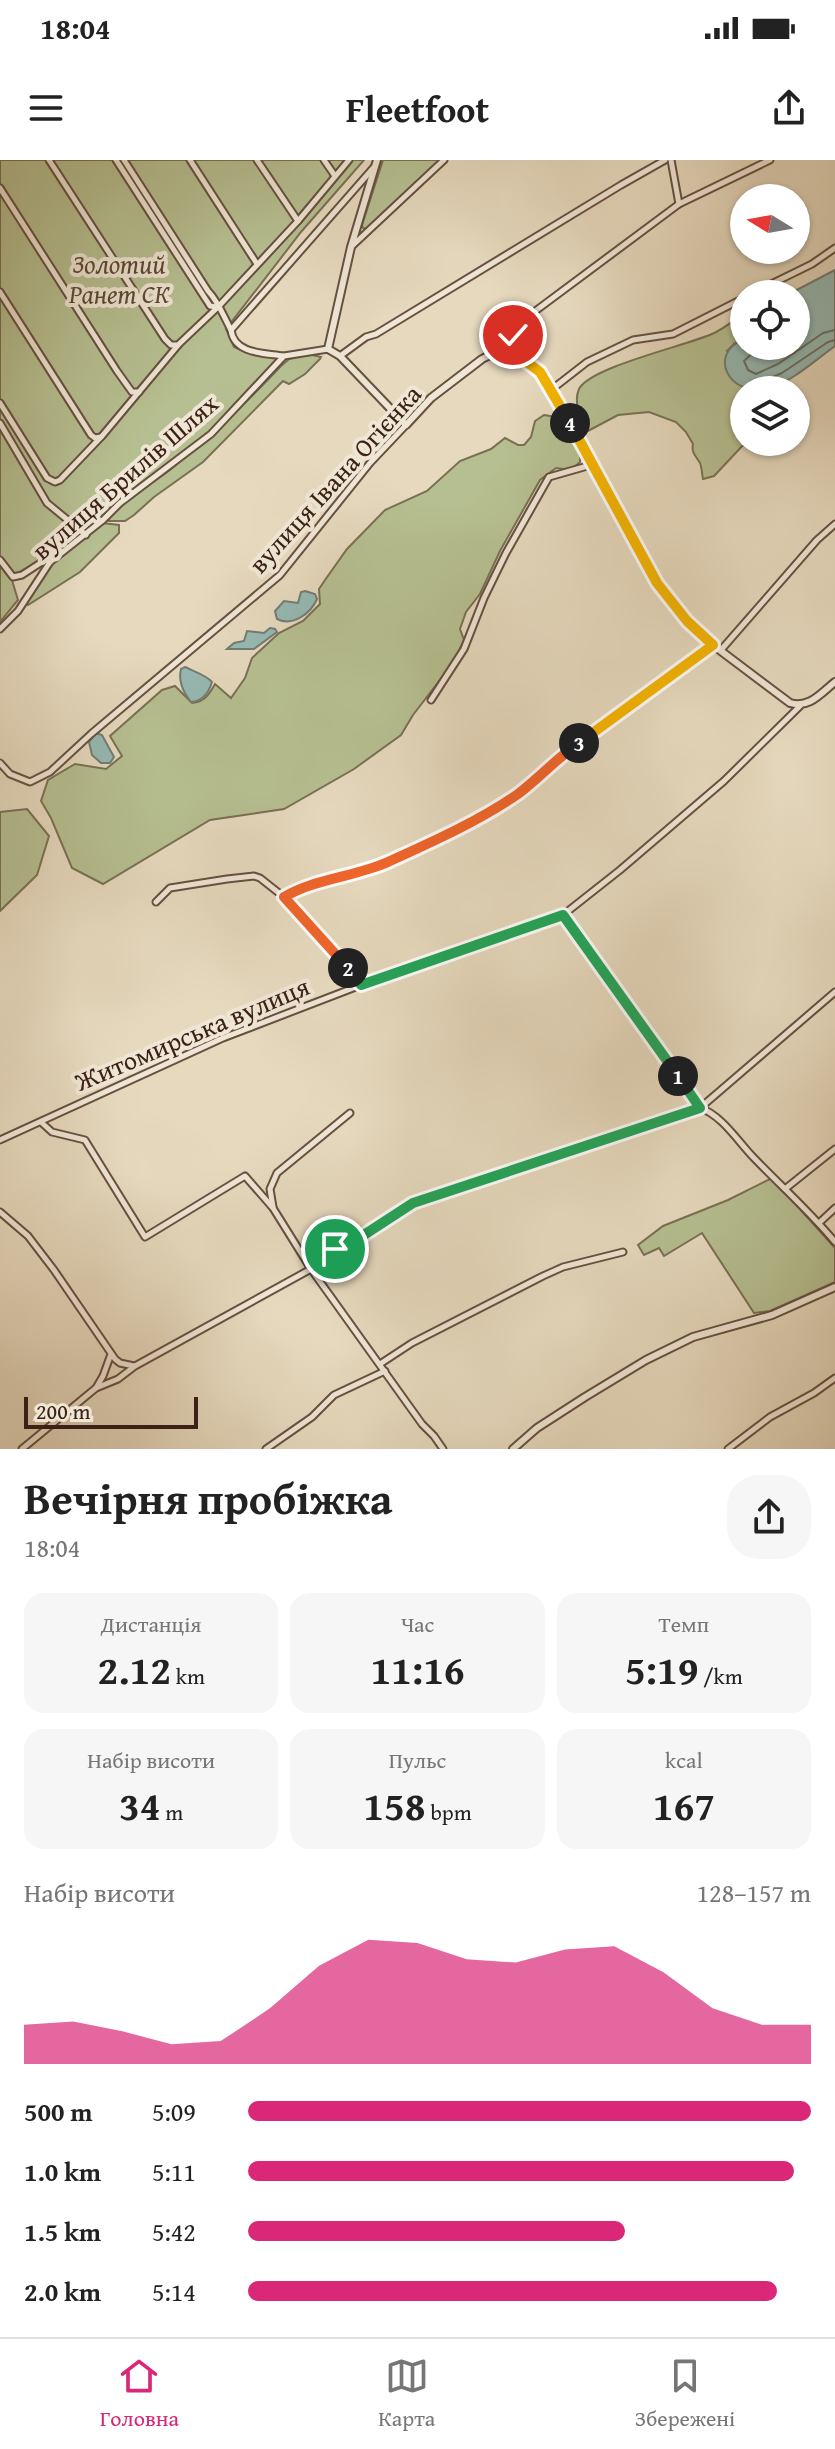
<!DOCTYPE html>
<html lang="uk">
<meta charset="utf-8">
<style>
body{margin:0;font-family:"Gentium Book Plus",serif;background:#f6f6f6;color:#222;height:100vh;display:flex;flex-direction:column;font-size:30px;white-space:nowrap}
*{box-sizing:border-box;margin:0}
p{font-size:26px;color:#767676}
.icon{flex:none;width:44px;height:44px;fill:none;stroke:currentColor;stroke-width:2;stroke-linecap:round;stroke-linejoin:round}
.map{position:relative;height:1289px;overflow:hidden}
.details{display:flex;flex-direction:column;background:#fff;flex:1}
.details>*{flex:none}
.needle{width:52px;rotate:281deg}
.buttons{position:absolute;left:730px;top:24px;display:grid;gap:16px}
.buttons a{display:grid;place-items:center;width:80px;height:80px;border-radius:50%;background:#fff;box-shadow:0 2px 6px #0004;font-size:40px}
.scale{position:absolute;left:24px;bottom:20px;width:174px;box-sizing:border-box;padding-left:8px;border:4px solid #3c2216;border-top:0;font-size:22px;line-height:28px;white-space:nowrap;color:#3c2216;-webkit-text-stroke:6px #efe6d5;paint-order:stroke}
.pin{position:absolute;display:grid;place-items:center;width:68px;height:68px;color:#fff;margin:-34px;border:4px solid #fff;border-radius:50%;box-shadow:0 2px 8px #0007}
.km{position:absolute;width:40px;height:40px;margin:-20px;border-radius:50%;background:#222;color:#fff;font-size:22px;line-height:40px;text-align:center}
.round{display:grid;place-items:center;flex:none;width:84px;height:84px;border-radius:32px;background:#f6f6f6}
.overview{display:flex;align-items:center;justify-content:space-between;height:136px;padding:0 24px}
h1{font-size:44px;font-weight:800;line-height:60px}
.figures{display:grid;grid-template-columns:repeat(3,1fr);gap:12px;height:136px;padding:8px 24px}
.figures div{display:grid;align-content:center;border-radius:20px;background:#f6f6f6;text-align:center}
.figures b{font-size:40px;font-weight:800}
.figures small{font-size:22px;font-weight:400}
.figures p{font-size:22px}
.chart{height:224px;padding:16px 24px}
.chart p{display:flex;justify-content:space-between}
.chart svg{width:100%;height:144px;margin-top:8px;fill:#db2777;opacity:.7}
ul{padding:0 24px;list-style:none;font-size:26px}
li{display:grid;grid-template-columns:128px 96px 1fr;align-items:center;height:60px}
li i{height:20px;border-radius:10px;background:#db2777}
.status{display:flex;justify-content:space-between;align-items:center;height:56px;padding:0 40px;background:#fff;direction:ltr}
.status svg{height:22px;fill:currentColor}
header{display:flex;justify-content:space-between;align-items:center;height:104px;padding:0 24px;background:#fff;font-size:36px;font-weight:800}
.tab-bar{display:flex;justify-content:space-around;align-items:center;height:112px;border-top:2px solid #e0e0e0;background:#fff;font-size:22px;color:#767676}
.tab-bar a{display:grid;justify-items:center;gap:4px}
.tab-bar .on{color:#db2777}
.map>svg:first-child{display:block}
.green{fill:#b6bf91;stroke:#797054;stroke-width:2}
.water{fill:#96bab4;stroke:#727d75;stroke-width:2}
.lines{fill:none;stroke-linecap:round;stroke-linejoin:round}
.shore{stroke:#696e65;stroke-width:2}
.minor-casing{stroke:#665040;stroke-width:9}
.tertiary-casing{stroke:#665040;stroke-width:10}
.minor{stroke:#efe6d5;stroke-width:5}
.tertiary{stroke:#efe6d5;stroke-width:6}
.split-1-casing{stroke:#fff;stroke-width:16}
.split-2-casing{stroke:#fff;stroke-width:16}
.split-3-casing{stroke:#fff;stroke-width:16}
.split-4-casing{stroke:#fff;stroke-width:16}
.split-5-casing{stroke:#fff;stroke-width:16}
.split-1{stroke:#22a559;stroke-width:10}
.split-2{stroke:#22a559;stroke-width:10}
.split-3{stroke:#f0652b;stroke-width:10}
.split-4{stroke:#f5b400;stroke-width:10}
.split-5{stroke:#f5b400;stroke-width:10}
.labels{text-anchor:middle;stroke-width:8;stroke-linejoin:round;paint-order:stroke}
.park-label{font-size:26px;font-style:italic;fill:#5a4935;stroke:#efe6d5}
.street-label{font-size:26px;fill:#3c2216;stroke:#efe6d5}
</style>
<div class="status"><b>18:04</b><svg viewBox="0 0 49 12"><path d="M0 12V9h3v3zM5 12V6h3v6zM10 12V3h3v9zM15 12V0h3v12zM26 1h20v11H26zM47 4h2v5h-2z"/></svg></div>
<header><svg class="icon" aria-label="menu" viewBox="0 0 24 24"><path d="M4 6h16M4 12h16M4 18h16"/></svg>Fleetfoot<svg class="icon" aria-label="share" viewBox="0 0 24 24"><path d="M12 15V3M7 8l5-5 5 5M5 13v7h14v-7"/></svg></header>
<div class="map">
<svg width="835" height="1289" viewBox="0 0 835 1289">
<rect width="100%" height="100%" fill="#e6d9be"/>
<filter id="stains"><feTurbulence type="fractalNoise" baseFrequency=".0025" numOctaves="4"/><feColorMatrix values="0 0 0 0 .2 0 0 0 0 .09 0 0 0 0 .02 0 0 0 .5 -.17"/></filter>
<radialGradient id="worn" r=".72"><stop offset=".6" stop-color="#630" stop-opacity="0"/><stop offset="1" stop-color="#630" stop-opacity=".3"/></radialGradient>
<g class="green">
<polygon points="0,0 364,0 301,72 226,169 234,187 243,191 243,189 275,197 276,200 273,205 209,273 153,314 75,380 11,417 18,440 0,462"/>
<polygon points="383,0 440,0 367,69 363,68 362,65"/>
<path d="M744,153V179L735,183L727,191L766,229L786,220L784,230H744V282H746L714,316L703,319C702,315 702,308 700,303C696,296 691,293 693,284L686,272L676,262L649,252L618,255L586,272C581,260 573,242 579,229C590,207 688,185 712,174C724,169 734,160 744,153Z"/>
<path d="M308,194L321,197L320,199L305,214L289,224L283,221L203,302L154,337L134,355L125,361H109L108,359C124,337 150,326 171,309C211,277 246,243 281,206L289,199Z"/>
<path d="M544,255C567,257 571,278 580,296V302L571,310L556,308L540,320L500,391L480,434L466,452L460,469L464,480L453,503L413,555L401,575L354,609L284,649L210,660L103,724L72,708L51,658L41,641L48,620L75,604L106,609L122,596L110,576L162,530L175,526L192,543C204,542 209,535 215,524L231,538L245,518L252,498L279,473L303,461L320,444L319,429L325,420L347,389L385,350L427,331L460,301L491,289L505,278L518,285H524L531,277L535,261Z"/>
<polygon points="102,363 119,365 119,373 80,412 28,445 26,443 54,402"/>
<polygon points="27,649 49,676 37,715 0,751 0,652"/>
<polygon points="772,1018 835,1088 835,1122 770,1151 754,1153 702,1073 664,1096 659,1088 644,1095 638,1085 663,1066 728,1040"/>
</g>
<g class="water">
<path d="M835,110V186C814,201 790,224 765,229C729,236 707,194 744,179V186H796V134H789Z"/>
<path d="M305,431L315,434L317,439C311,453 293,467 277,459L275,451L284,441L298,443L301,432Z"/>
<polygon points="270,468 275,469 277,472 254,489 227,489 234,483 244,481 247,471 264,473"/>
<path d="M185,507C193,511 208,516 212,522C209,532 203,541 191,542C183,532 178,521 181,509Z"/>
<polygon points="96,573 102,575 114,597 110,603 101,603 92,595 89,582"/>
</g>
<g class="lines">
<g class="shore">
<polyline points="760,186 744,201 748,210 756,214 778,204 823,173 835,170"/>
<polyline points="763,230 766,220 782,213 828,182 835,180"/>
</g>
<defs>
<g id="minor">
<polyline points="49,0 165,179 171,185 178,185"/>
<polyline points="116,0 210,146 217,147"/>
<path d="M124,0L208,131C218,141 224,157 231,170L375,6"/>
<polyline points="190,0 257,104"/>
<polyline points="257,0 298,61"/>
<polyline points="324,0 335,16"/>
<polyline points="671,0 679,44"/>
<polyline points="0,28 117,211 132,232 139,232"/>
<polyline points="351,87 444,0"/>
<polyline points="0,132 91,275 95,278 101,277"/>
<polyline points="751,134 812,104 835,88"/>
<path d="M231,170C234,194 264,193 283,196"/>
<polyline points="513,176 520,197"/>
<polyline points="491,194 534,152 679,44 770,0"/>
<polyline points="340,196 366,177 376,174 621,25 665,0"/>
<polyline points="551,230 587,202 633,180 673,174 744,138"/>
<polyline points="0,243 47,318 55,322 60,320 102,276 179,184 218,147 298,61 349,0"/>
<polyline points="0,263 47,343 86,375"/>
<polyline points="0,400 13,417 22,415 45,400 50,402"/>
<polyline points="0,469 18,451 50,402 103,360 120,343 211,274 284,196 328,189"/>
<polyline points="721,490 817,380 835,364"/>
<polyline points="431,540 464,489 484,438 506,393 549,317 591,305"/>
<polyline points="0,603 10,614 30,622 50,612 91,574 280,415 370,303 406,265"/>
<polyline points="284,737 303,726 381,705 418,688 501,645 521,632 562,595 713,485"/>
<polyline points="156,742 170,728 227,719 254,716 260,718 284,737 361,825"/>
<path d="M563,755L700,948C722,955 739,983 755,999C782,1027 810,1052 835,1082"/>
<polyline points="41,962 52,972 85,980 145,1077 245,1016 273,1048 311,1109 422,1264 434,1276 443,1289"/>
<polyline points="0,980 223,878 361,825 563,755 620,710 724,621 800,546"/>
<polyline points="785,1029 835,989"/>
<polyline points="273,1047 270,1029 277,1013 350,953"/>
<polyline points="0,1052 28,1076 54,1110 115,1199 120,1203 134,1206"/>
<polyline points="819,1063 835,1048"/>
<polyline points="380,1204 412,1183 543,1116 563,1107 623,1092"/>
<polyline points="96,1228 103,1216 111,1194"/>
<polyline points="22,1289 96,1228 118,1219 135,1206 311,1109 320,1097 353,1082 413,1043 700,948 835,832"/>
<polyline points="266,1289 312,1257 334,1235 385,1211"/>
<polyline points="728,1289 770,1257 814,1233 835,1218"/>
</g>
<g id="tertiary">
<path d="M377,0L351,87L328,189L340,196L406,265L431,238L482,199C511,182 536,206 551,230L657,423L677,450L713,485L790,543C809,549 821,533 835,522"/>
<polyline points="513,1289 537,1268 585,1237 646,1200 693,1177 772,1155 835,1127"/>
</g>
</defs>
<use href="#minor" class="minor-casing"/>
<use href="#tertiary" class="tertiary-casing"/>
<use href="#minor" class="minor"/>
<use href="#tertiary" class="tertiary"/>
</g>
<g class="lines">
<defs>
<polyline id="split-1" points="335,1089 353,1082 413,1043 700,948 678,916"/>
<polyline id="split-2" points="348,808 361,825 563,755 678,916"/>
<path id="split-3" d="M348,808L284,737C317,718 354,717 388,702C432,682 479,661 518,634C539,618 557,598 579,583"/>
<polyline id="split-4" points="570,263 657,423 687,461 713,485 579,583"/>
<polyline id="split-5" points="513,175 520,197 540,212 570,263"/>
</defs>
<use href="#split-1" class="split-1-casing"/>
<use href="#split-2" class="split-2-casing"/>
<use href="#split-3" class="split-3-casing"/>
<use href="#split-4" class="split-4-casing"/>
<use href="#split-5" class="split-5-casing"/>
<use href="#split-1" class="split-1"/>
<use href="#split-2" class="split-2"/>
<use href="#split-3" class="split-3"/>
<use href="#split-4" class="split-4"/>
<use href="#split-5" class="split-5"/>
</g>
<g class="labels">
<g class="park-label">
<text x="119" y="113">Золотий<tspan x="119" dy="30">Ранет СК</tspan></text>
</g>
<g class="street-label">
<text transform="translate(125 317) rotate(-41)" y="9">вулиця Брилів Шлях</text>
<text transform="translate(335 319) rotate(-48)" y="9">вулиця Івана Огієнка</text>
<text transform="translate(192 874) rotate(-23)" y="9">Житомирська вулиця</text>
</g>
</g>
<rect width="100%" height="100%" filter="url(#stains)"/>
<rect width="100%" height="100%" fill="url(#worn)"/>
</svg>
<div class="buttons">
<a><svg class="needle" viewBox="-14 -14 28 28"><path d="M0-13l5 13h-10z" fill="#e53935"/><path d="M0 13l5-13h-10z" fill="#767676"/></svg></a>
<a><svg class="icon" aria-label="locate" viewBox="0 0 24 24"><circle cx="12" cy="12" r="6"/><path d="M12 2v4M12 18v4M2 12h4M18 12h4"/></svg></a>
<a><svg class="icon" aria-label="layers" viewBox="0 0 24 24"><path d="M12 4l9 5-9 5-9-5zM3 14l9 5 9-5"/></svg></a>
</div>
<div class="scale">200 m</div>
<div class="pin" style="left:335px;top:1089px;background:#1e9e55"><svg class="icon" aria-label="arrive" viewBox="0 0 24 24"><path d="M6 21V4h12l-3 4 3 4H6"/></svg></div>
<div class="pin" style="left:513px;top:175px;background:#d93025"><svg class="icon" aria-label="check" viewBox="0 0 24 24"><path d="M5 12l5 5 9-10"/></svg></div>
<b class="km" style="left:678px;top:916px">1</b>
<b class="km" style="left:348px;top:808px">2</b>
<b class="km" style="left:579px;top:583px">3</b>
<b class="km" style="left:570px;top:263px">4</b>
</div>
<section class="details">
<div class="overview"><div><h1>Вечірня пробіжка</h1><p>18:04</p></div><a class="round"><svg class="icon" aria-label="share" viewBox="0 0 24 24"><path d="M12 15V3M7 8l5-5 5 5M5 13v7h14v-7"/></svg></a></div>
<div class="figures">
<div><p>Дистанція</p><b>2.12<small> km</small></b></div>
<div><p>Час</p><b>11:16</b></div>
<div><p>Темп</p><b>5:19<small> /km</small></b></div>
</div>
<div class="figures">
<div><p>Набір висоти</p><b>34<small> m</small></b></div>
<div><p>Пульс</p><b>158<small> bpm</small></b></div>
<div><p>kcal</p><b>167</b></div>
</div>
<div class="chart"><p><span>Набір висоти</span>128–157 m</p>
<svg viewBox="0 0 160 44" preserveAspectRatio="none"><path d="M0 44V32L10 31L20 34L30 38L40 37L50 27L60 14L70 6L80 7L90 12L100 13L110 9L120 8L130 16L140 27L150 32L160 32V44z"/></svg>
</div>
<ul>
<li><b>500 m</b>5:09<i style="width:100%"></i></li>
<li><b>1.0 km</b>5:11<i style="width:97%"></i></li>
<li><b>1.5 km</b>5:42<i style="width:67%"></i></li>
<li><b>2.0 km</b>5:14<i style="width:94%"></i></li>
</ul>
</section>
<nav class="tab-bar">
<a class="on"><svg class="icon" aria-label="home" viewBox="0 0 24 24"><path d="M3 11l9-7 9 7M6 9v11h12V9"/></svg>Головна</a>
<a><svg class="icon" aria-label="map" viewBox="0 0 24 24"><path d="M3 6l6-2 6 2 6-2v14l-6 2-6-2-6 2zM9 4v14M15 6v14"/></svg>Карта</a>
<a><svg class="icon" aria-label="saved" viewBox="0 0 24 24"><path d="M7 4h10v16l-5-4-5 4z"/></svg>Збережені</a>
</nav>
